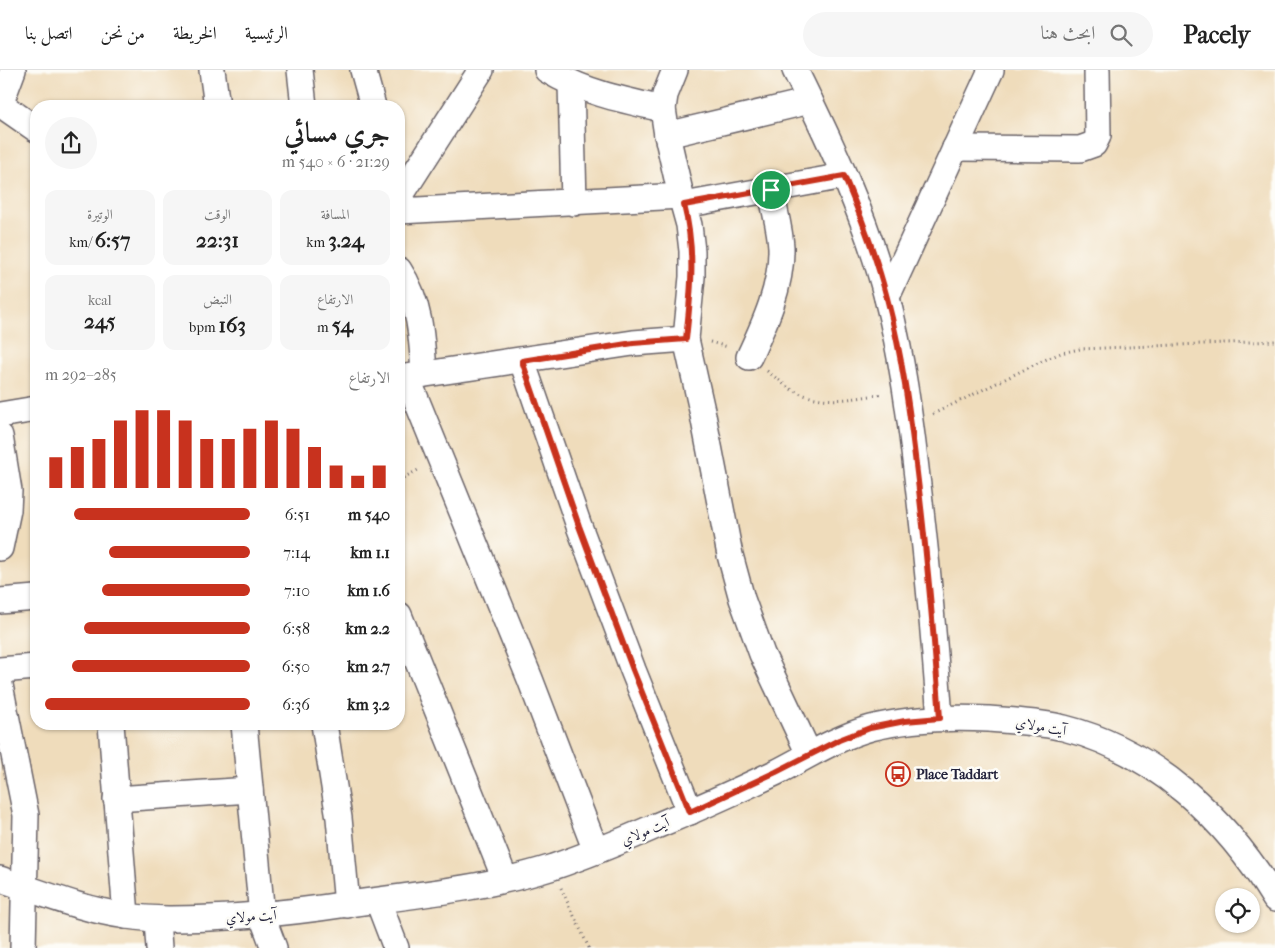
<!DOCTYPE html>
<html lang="ar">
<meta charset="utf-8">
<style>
body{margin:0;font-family:"IM FELL French Canon",Amiri,serif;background:#f6f6f6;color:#222;direction:rtl;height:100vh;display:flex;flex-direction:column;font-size:19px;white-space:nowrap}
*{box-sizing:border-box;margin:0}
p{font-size:16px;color:#767676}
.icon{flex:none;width:28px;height:28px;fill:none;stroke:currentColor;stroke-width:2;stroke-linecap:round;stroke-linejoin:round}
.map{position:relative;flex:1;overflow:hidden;direction:ltr}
.details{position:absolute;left:30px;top:30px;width:375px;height:630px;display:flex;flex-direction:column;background:#fff;border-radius:20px;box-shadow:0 1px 4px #0004;direction:rtl}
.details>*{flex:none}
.tools{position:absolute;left:1215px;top:818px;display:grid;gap:10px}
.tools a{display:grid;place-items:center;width:45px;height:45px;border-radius:50%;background:#fff;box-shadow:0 1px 4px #0004;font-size:25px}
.pin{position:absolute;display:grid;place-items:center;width:42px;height:42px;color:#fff;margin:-21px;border:2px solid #fff;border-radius:50%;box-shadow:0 1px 5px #0007}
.round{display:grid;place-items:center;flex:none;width:52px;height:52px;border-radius:26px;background:#f6f6f6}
.head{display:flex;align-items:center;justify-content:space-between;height:85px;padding:0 15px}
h1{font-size:28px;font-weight:800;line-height:38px}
.figures{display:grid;grid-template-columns:repeat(3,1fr);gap:8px;height:85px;padding:5px 15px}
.figures div{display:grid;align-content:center;border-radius:12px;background:#f6f6f6;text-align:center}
.figures b{font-size:21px;font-weight:800}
.figures small{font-size:14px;font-weight:400}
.figures p{font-size:14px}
.chart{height:140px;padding:10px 15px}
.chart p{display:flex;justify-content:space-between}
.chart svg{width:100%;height:90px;margin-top:5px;stroke:#c8321e;stroke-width:6}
ul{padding:0 15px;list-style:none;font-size:16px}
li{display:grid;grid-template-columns:80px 60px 1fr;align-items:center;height:38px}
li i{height:12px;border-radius:6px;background:#c8321e}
header{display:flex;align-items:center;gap:30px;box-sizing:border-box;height:70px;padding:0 25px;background:#fff;border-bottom:1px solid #e0e0e0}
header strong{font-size:24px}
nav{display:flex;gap:28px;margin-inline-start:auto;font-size:18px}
.search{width:350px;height:45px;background:#f6f6f6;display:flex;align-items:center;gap:12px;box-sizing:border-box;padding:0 18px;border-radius:28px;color:#767676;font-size:19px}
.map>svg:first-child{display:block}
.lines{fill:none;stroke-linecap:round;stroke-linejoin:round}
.street-casing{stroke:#6a6368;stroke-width:28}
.path{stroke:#6a6368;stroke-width:3;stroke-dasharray:1 4;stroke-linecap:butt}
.street{stroke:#fff;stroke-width:25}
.route-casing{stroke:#fff;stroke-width:10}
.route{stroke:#c8321e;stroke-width:6}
.labels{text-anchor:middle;stroke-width:5;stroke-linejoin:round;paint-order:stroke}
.street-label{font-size:14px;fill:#22223b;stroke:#fdfcf7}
.poi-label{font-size:14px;font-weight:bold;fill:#22223b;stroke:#fdfcf7;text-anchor:start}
</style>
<header>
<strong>Pacely</strong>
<div class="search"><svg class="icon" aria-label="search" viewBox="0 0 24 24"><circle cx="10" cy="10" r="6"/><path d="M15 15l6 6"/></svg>ابحث هنا</div>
<nav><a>الرئيسية</a><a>الخريطة</a><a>من نحن</a><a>اتصل بنا</a></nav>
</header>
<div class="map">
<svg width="1275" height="878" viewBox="0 0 1275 878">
<rect width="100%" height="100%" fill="#fdfcf7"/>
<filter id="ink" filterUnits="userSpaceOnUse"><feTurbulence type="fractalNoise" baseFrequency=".02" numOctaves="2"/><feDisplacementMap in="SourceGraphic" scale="10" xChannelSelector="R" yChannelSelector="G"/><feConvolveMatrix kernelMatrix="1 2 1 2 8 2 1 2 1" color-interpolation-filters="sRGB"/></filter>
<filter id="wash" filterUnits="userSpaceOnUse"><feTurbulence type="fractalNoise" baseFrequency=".0096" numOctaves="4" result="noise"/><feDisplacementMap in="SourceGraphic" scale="20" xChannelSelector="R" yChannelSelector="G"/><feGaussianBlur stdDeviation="1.12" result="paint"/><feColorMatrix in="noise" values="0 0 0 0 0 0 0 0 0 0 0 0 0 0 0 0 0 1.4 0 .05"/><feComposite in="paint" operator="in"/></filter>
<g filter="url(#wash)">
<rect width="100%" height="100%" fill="#efdcbb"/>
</g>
<g filter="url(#ink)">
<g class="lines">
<defs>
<g id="street">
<polyline points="212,0 217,36"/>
<polyline points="300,0 304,36"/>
<polyline points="363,0 373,36"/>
<path d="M547,0C583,22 622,30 663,39"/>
<path d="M795,0C831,73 867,149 887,228C902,286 910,347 917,407C927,487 934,568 940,648"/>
<polyline points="571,13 574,133"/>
<polyline points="0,34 36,59"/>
<polyline points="0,35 13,0"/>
<polyline points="667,65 810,31"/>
<polyline points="955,78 1080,79 1094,74 1098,66 1097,0"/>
<polyline points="681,126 689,155 692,181 692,207 686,269 703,345 730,485 742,529 762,584 809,684"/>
<polyline points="399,128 481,0"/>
<polyline points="684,135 844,106"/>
<polyline points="399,141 681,126 667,65 663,39 665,25 675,0"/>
<path d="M399,200C420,231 422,268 424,304"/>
<polyline points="887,227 991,0"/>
<path d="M749,287C765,253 782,216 781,177C780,158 774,139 771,120"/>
<polyline points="522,291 579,456 633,600 690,742"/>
<polyline points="407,307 530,609 596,781"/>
<polyline points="399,308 633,273 686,269"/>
<polyline points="0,345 36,339"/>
<polyline points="0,366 9,421 8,440 0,478"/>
<polyline points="0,531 36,528"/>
<polyline points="399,545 505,809"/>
<polyline points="0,600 36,597"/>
<polyline points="0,615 26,745 23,878"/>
<polyline points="111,654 126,846"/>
<polyline points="244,654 262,846 274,878"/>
<polyline points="324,654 339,748 347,835"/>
<polyline points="116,729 250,720"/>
<path d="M0,809C42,823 83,840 127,846C154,850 182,849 210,848C257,846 302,841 348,834C417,825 487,818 553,797C588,785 622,771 656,756C697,739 737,721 777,702C808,686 838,667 871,658C910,648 949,647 989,649C1014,651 1040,652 1064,658C1156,681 1227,750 1275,829"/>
<polyline points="378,831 396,878"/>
<polyline points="157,850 159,878"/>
</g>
</defs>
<use href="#street" class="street-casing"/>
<g class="path">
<polyline points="710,272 728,277"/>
<path d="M767,301C775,307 782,313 789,318C819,336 851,329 883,324"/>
<polyline points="933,344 1042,291 1061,283 1080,279 1275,271"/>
<polyline points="399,410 420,399"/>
<polyline points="561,818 589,878"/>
</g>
<use href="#street" class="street"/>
</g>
</g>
<g class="lines" filter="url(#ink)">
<defs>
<path id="route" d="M844,106C861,146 876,186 887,228C902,285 910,344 917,403C927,485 934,566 940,648L905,651L870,658L839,670L776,702L690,742L633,600L579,456L522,291L633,273L686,269C691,222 696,182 684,135Z"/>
</defs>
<use href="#route" class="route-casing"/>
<use href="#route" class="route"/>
</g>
<defs>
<symbol id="bus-ring" viewBox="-11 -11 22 22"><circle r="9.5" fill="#fdfcf7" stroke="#c8321e" stroke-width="1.5"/><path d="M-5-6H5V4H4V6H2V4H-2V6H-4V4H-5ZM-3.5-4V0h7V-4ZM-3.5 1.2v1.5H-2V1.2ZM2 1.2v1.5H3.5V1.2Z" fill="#c8321e"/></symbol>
</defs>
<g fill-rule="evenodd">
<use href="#bus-ring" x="884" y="690" width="28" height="28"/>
</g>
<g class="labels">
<g class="street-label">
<text transform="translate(1041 656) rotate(10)" y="5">آيت مولاي</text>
<text transform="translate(645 761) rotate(-23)" y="5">آيت مولاي</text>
<text transform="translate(251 846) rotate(-4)" y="5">آيت مولاي</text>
</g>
<g class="poi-label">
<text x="916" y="709">Place Taddart</text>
</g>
</g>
</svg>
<div class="tools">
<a><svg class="icon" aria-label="locate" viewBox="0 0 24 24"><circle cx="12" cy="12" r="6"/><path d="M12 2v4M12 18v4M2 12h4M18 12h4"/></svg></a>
</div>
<div class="pin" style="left:771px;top:120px;background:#1e9e55"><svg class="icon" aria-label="arrive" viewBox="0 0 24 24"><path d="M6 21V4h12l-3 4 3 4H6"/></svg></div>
<section class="details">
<div class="head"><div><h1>جري مسائي</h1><p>21:29 · 6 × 540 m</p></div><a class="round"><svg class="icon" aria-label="share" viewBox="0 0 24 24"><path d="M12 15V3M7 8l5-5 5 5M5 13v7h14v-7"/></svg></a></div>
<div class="figures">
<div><p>المسافة</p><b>3.24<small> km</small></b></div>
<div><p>الوقت</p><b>22:31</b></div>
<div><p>الوتيرة</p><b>6:57<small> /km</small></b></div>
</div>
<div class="figures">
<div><p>الارتفاع</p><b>54<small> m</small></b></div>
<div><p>النبض</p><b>163<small> bpm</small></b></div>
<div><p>kcal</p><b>245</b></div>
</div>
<div class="chart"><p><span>الارتفاع</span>285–292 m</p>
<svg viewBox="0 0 160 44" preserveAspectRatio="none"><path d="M5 44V29M15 44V24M25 44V20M35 44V11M45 44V6M55 44V6M65 44V11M75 44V20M85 44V20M95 44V15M105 44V11M115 44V15M125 44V24M135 44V33M145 44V38M155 44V33"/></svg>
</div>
<ul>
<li><b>540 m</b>6:51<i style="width:86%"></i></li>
<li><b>1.1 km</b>7:14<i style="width:69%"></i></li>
<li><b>1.6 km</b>7:10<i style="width:72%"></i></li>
<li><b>2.2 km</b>6:58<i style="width:81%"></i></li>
<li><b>2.7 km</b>6:50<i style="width:87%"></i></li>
<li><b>3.2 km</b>6:36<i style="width:100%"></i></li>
</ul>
</section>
</div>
